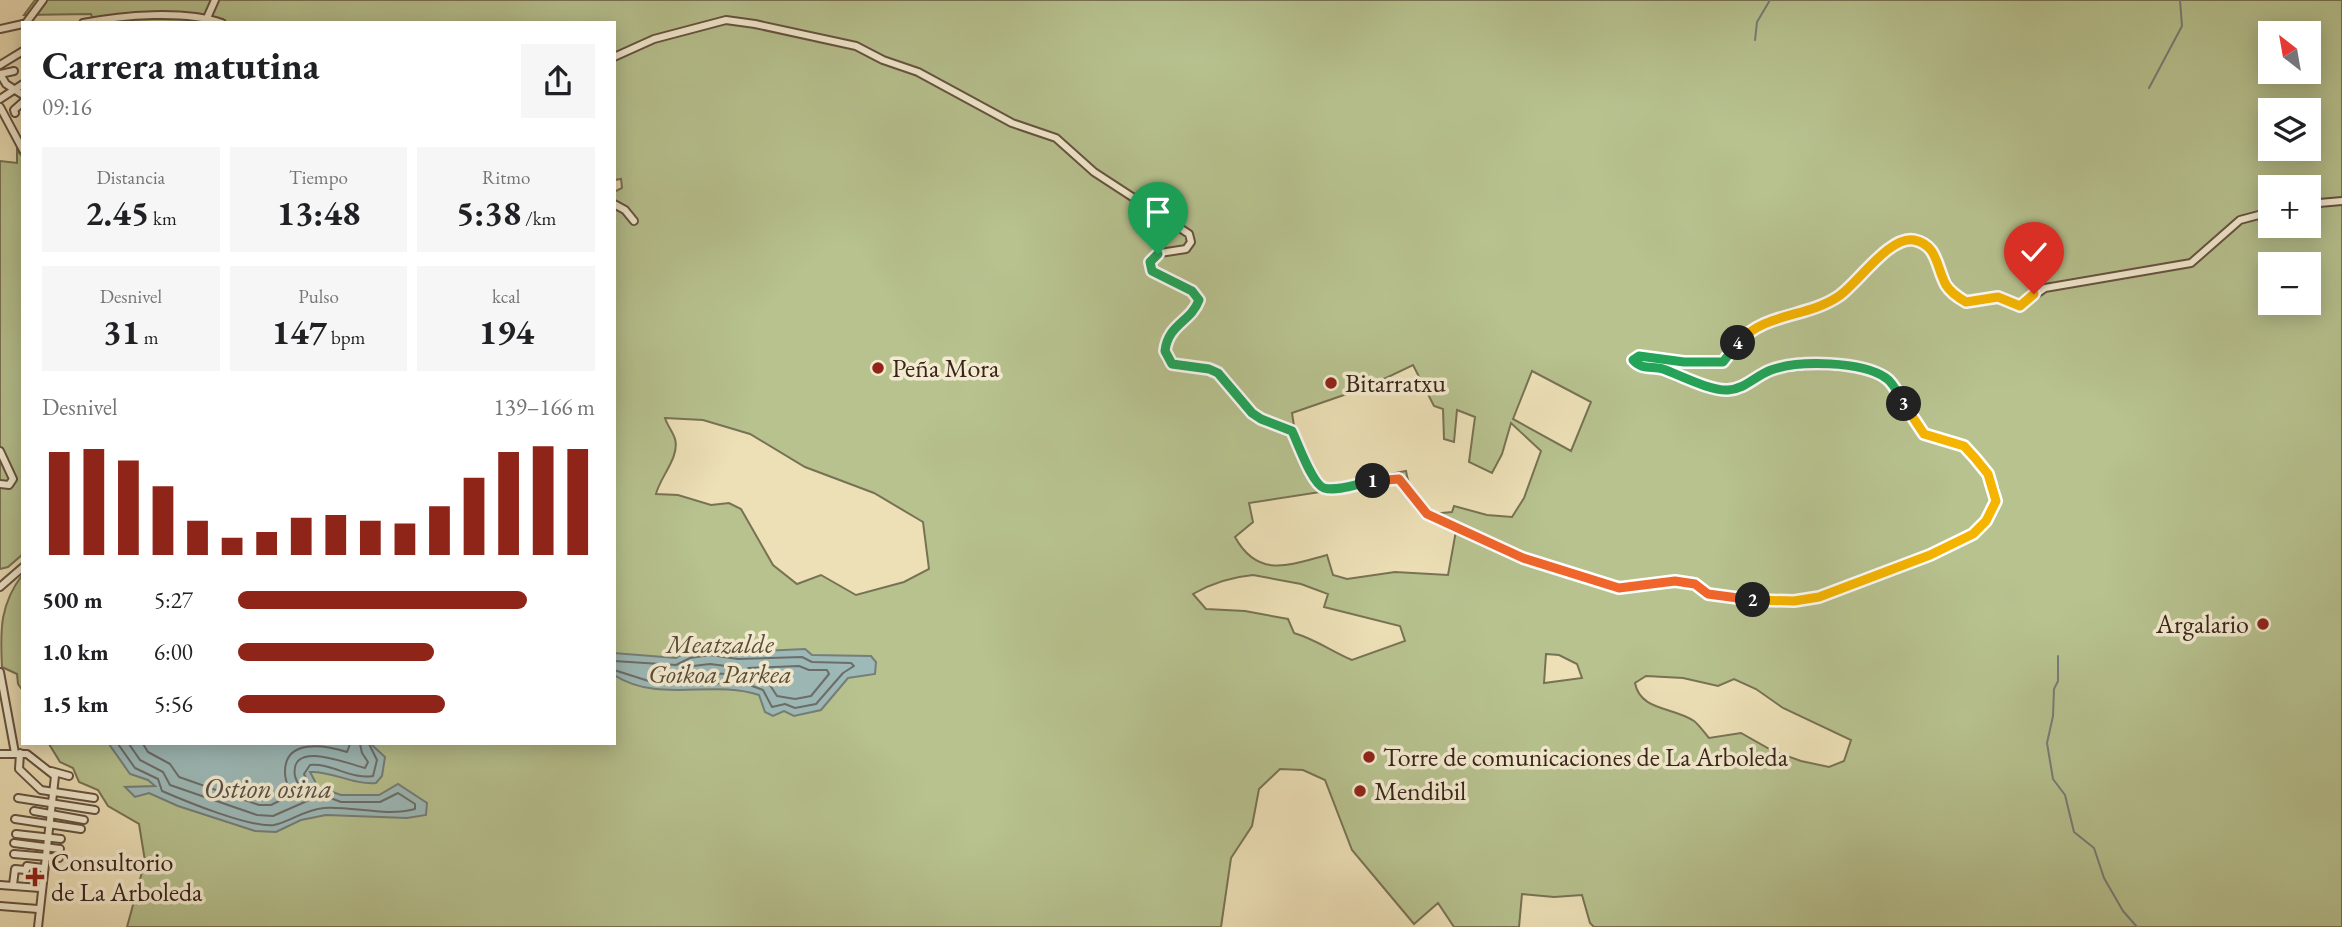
<!DOCTYPE html>
<html lang="es">
<meta charset="utf-8">
<style>
body{margin:0;font-family:"EB Garamond",serif;background:#f6f6f6;color:#202124;height:100vh;display:flex;flex-direction:column;font-size:26px;white-space:nowrap}
*{box-sizing:border-box;margin:0}
p{font-size:23px;color:#757577}
.icon{flex:none;width:38px;height:38px;fill:none;stroke:currentColor;stroke-width:2;stroke-linecap:round;stroke-linejoin:round}
.map{position:relative;flex:1;overflow:hidden}
.drawer{position:absolute;left:21px;top:21px;width:595px;height:724px;display:flex;flex-direction:column;background:#fff;border-radius:0px;box-shadow:0 4px 18px #0003}
.drawer>*{flex:none}
.needle{width:46px;rotate:329deg}
.fabs{position:absolute;left:2258px;top:21px;display:grid;gap:14px}
.fabs a{display:grid;place-items:center;width:63px;height:63px;border-radius:0px;background:#fff;box-shadow:0 4px 18px #0003;font-size:35px}
.pin{position:absolute;display:grid;place-items:center;width:60px;height:60px;color:#fff;margin:-72px -30px;border-radius:50% 50% 50% 0;rotate:-45deg;box-shadow:0 0 7px #0007}
.pin .icon{rotate:45deg}
.km{position:absolute;width:35px;height:35px;margin:-18px;border-radius:50%;background:#222;color:#fff;font-size:19px;line-height:35px;text-align:center}
.round{display:grid;place-items:center;flex:none;width:74px;height:74px;border-radius:0px;background:#f6f6f6}
.overview{display:flex;align-items:center;justify-content:space-between;height:119px;padding:0 21px}
h1{font-size:38px;font-weight:700;line-height:52px}
.figures{display:grid;grid-template-columns:repeat(3,1fr);gap:10px;height:119px;padding:7px 21px}
.figures div{display:grid;align-content:center;border-radius:0px;background:#f6f6f6;text-align:center}
.figures b{font-size:35px;font-weight:700}
.figures small{font-size:19px;font-weight:400}
.figures p{font-size:19px}
.chart{height:196px;padding:14px 21px}
.chart p{display:flex;justify-content:space-between}
.chart svg{width:100%;height:126px;margin-top:7px;stroke:#8f2418;stroke-width:6}
ul{padding:0 21px;list-style:none;font-size:23px}
li{display:grid;grid-template-columns:112px 84px 1fr;align-items:center;height:52px}
li i{height:18px;border-radius:9px;background:#8f2418}
.map>svg:first-child{display:block}
.green{fill:#b7c28f;stroke:#787254;stroke-width:2;fill-rule:evenodd}
.water{fill:#9dbab9;stroke:#757e79;stroke-width:2}
.lines{fill:none;stroke-linecap:round;stroke-linejoin:round}
.shore{stroke:#6b6e6a;stroke-width:2}
.stream{stroke:#757e79;stroke-width:2}
.minor-casing{stroke:#665241;stroke-width:10}
.minor{stroke:#f3ebd0;stroke-width:6}
.split-1-casing{stroke:#fff;stroke-width:14}
.split-2-casing{stroke:#fff;stroke-width:14}
.split-3-casing{stroke:#fff;stroke-width:14}
.split-4-casing{stroke:#fff;stroke-width:14}
.split-5-casing{stroke:#fff;stroke-width:14}
.split-1{stroke:#22a559;stroke-width:9}
.split-2{stroke:#f0652b;stroke-width:9}
.split-3{stroke:#f5b400;stroke-width:9}
.split-4{stroke:#22a559;stroke-width:9}
.split-5{stroke:#f5b400;stroke-width:9}
.poi-dot{fill:#8f2418;stroke:#f3ebd0;stroke-width:2.5}
.labels{text-anchor:middle;stroke-width:7;stroke-linejoin:round;paint-order:stroke}
.poi-label{font-size:26px;fill:#39231a;stroke:#f3ebd0;text-anchor:start}
.park-label{font-size:26px;font-style:italic;fill:#584b37;stroke:#f3ebd0}
.water-label{font-size:28px;font-style:italic;fill:#57504a;stroke:#f3ebd0}
</style>
<div class="map">
<svg width="2342" height="927" viewBox="0 0 2342 927">
<rect width="100%" height="100%" fill="#ede0b7"/>
<filter id="stains"><feTurbulence type="fractalNoise" baseFrequency=".00286" numOctaves="4"/><feColorMatrix values="0 0 0 0 .2 0 0 0 0 .09 0 0 0 0 .02 0 0 0 .5 -.17"/></filter>
<radialGradient id="worn" r=".72"><stop offset=".6" stop-color="#630" stop-opacity="0"/><stop offset="1" stop-color="#630" stop-opacity=".3"/></radialGradient>
<g class="green">
<path d="M35,0H2342V927H1594L1590,923L1582,895L1554,897L1522,894L1519,927H1454L1438,903L1414,924L1352,850L1325,780L1303,770L1280,769L1259,789L1252,826L1231,858L1221,927H127L145,861L139,824L108,806L98,790L79,782L73,768L60,762L49,744H614V189L616,191L622,188L621,179L614,180V23H94L91,14L24,15ZM2270,33H2308V72H2270ZM2270,110H2308V149H2270ZM2270,187H2308V226H2270ZM2270,264H2308V303H2270ZM1413,365L1434,406L1443,409L1444,439L1454,442L1457,410L1475,417L1469,462L1492,473L1502,454L1511,423L1541,451L1524,498L1512,517L1487,515L1454,506L1452,512L1431,514C1416,503 1409,489 1406,471L1329,486L1321,485L1294,426L1292,413L1367,387ZM1532,371L1591,402L1571,451L1513,419ZM665,418L703,420L750,434L805,467L874,493L923,522L929,569L904,582L856,595L821,575L797,584L773,565L741,509L729,503L711,505L678,495L656,494C660,477 680,457 675,439C673,432 667,425 665,418ZM1391,481C1408,486 1409,504 1420,514C1430,524 1444,527 1456,531L1448,575L1395,572L1347,579L1333,575L1327,555C1290,565 1258,579 1235,537L1253,522L1249,503ZM1253,575L1301,584L1328,594L1324,607L1400,626L1405,641L1352,660C1331,651 1317,640 1294,633L1288,619L1245,611L1206,609L1193,594C1212,583 1231,577 1253,575ZM1546,654L1559,655L1577,664L1582,678L1544,683ZM1646,676L1683,678L1718,686L1734,679L1756,689L1783,708L1851,740L1844,761L1829,767L1801,761L1773,751L1741,733L1709,738C1704,732 1699,725 1694,721C1674,707 1640,711 1635,683Z"/>
<polygon points="17,150 23,158 23,554 8,567 0,569 0,161 17,163"/>
<path d="M23,574V691L18,684L17,674L2,667C0,629 0,604 23,574Z"/>
</g>
<g class="water">
<path d="M710,648L738,652L805,649L812,655L871,656L876,662L875,674L848,678L821,710L794,716L784,711L773,716L765,712L759,695C712,679 659,704 614,675V653L676,658L688,651Z"/>
<path d="M109,744H371L385,757L382,776L376,783C353,785 333,771 310,772L318,787L341,795H379L398,784L427,803L426,815L407,818L326,815L301,820L276,832L255,831L178,806L149,793L135,797L125,787L155,786L148,780L130,774Z"/>
</g>
<g class="lines">
<g class="shore">
<polyline points="614,661 676,665 690,658 710,655 738,659 802,657 812,662 851,663 854,666 843,673 816,704 795,708 785,704 772,707 763,690 744,683 658,684 614,670"/>
<polygon points="710,664 734,667 736,672 733,674 688,673 693,666"/>
<polygon points="799,666 809,670 827,670 829,674 811,696 795,699 777,696 768,682 745,672 748,668"/>
<path d="M118,744L135,768L158,779L162,791C185,801 250,828 274,825C290,822 303,810 324,808C353,806 386,817 415,809V804L398,793L380,802H341L312,791L304,774L310,765C332,763 352,780 373,776L377,760L369,744"/>
<path d="M129,744L140,760L163,772L170,785L257,815L273,816L307,801C305,793 297,785 295,776C289,738 351,765 365,768L368,762L362,753L360,744"/>
<path d="M143,744L148,752L170,764L179,777L259,805H271L291,795C289,788 285,781 285,773C284,738 325,745 347,752L350,744"/>
</g>
<g class="stream">
<polyline points="1755,40 1757,22 1770,0"/>
<polyline points="2149,88 2182,26 2180,0"/>
<polyline points="2058,656 2058,681 2054,689 2053,716 2047,743 2053,779 2065,795 2074,832 2094,848 2104,878 2123,911 2137,927"/>
</g>
<defs>
<g id="minor">
<polyline points="207,18 215,0"/>
<polyline points="26,23 43,0"/>
<path d="M83,23C123,15 184,10 222,23"/>
<polyline points="0,29 23,24"/>
<path d="M614,57L654,39L726,20L755,24L856,46L883,60L918,72L1012,123L1056,138L1094,172L1189,234L1191,242L1186,249L1160,253L1150,262L1154,273L1192,291L1199,301C1192,320 1166,325 1165,348C1163,374 1197,365 1212,371C1229,377 1240,402 1253,413C1264,424 1280,423 1292,431C1300,448 1308,485 1328,489L1399,479L1427,514L1523,558L1619,588L1675,581L1694,585L1708,594L1726,598L1794,601L1819,597L1945,549L1973,534L1992,512L1996,501L1995,490L1988,474L1975,458L1964,446L1924,434L1888,378L1863,367L1810,365L1775,369L1759,375L1740,389L1724,390L1678,377L1662,369L1642,367L1633,360L1639,356L1684,362H1723C1731,356 1734,348 1740,341C1747,333 1757,327 1766,322C1794,308 1826,310 1851,288C1867,273 1891,230 1918,241C1947,253 1934,284 1967,302L1998,297L2020,306L2045,288L2191,263L2240,220L2270,212"/>
<polyline points="0,65 23,51"/>
<polyline points="0,74 6,84 23,95"/>
<polyline points="0,74 14,71"/>
<polyline points="0,99 23,84"/>
<polyline points="0,107 23,150"/>
<polyline points="15,113 14,110 23,102"/>
<polyline points="614,204 625,210 634,221"/>
<polyline points="2308,204 2342,201"/>
<polyline points="0,451 13,479 9,485 0,484"/>
<polyline points="0,587 23,567"/>
<polyline points="0,672 15,753"/>
<polyline points="20,753 19,769 41,790 94,798"/>
<polyline points="0,754 27,754 55,776 38,927"/>
<polyline points="51,771 69,776"/>
<polyline points="18,798 95,810"/>
<polyline points="34,811 84,820"/>
<polyline points="15,819 81,829"/>
<polyline points="16,834 61,839"/>
<polyline points="14,843 60,849"/>
<polyline points="14,854 59,858"/>
<polyline points="0,885 40,888"/>
<polyline points="13,885 15,869 26,870 27,866 43,868"/>
<polyline points="0,906 38,909"/>
</g>
</defs>
<use href="#minor" class="minor-casing"/>
<use href="#minor" class="minor"/>
</g>
<g class="lines">
<defs>
<path id="split-1" d="M1158,254L1150,262L1152,271L1192,291L1199,300C1191,322 1168,324 1165,351L1172,364L1209,369L1218,373L1252,413L1261,419L1292,431C1298,443 1312,484 1324,488C1337,492 1360,483 1373,481"/>
<polyline id="split-2" points="1373,481 1399,479 1427,514 1523,558 1619,588 1675,581 1695,584 1708,594 1753,600"/>
<polyline id="split-3" points="1753,600 1794,601 1819,597 1930,555 1973,534 1986,521 1996,501 1988,474 1975,458 1964,446 1924,434 1904,404"/>
<path id="split-4" d="M1738,343L1723,362H1684L1639,356L1633,360C1641,370 1652,366 1663,369C1680,375 1710,391 1728,390C1745,389 1755,376 1771,370C1798,360 1862,361 1886,378C1894,383 1899,396 1904,404"/>
<path id="split-5" d="M1738,343C1765,312 1807,318 1839,296C1858,283 1890,235 1914,240C1938,245 1936,267 1946,285C1951,293 1959,298 1966,302L1998,297L2020,306L2034,294"/>
</defs>
<use href="#split-1" class="split-1-casing"/>
<use href="#split-2" class="split-2-casing"/>
<use href="#split-3" class="split-3-casing"/>
<use href="#split-4" class="split-4-casing"/>
<use href="#split-5" class="split-5-casing"/>
<use href="#split-1" class="split-1"/>
<use href="#split-2" class="split-2"/>
<use href="#split-3" class="split-3"/>
<use href="#split-4" class="split-4"/>
<use href="#split-5" class="split-5"/>
</g>
<g class="poi-dot">
<circle cx="878" cy="368" r="7"/>
<circle cx="1331" cy="383" r="7"/>
<circle cx="2263" cy="624" r="7"/>
<circle cx="1369" cy="757" r="7"/>
<circle cx="1360" cy="791" r="7"/>
<path d="M31.5 866.5h7v7h7v7h-7v7h-7v-7h-7v-7h7z"/>
</g>
<g class="labels">
<g class="poi-label">
<text x="892" y="377">Peña Mora</text>
<text x="1345" y="392">Bitarratxu</text>
<text x="2249" y="633" text-anchor="end">Argalario</text>
<text x="1383" y="766">Torre de comunicaciones de La Arboleda</text>
<text x="1374" y="800">Mendibil</text>
<text x="51" y="871">Consultorio<tspan x="51" dy="30">de La Arboleda</tspan></text>
</g>
<g class="park-label">
<text x="720" y="653">Meatzalde<tspan x="720" dy="30">Goikoa Parkea</tspan></text>
</g>
<g class="water-label">
<text x="268" y="798">Ostion osina</text>
</g>
</g>
<rect width="100%" height="100%" filter="url(#stains)"/>
<rect width="100%" height="100%" fill="url(#worn)"/>
</svg>
<div class="fabs">
<a><svg class="needle" viewBox="-14 -14 28 28"><path d="M0-13l5 13h-10z" fill="#e53935"/><path d="M0 13l5-13h-10z" fill="#757577"/></svg></a>
<a><svg class="icon" aria-label="layers" viewBox="0 0 24 24"><path d="M12 4l9 5-9 5-9-5zM3 14l9 5 9-5"/></svg></a>
<a>+</a>
<a>−</a>
</div>
<div class="pin" style="left:1158px;top:254px;background:#1e9e55"><svg class="icon" aria-label="arrive" viewBox="0 0 24 24"><path d="M6 21V4h12l-3 4 3 4H6"/></svg></div>
<div class="pin" style="left:2034px;top:294px;background:#d93025"><svg class="icon" aria-label="check" viewBox="0 0 24 24"><path d="M5 12l5 5 9-10"/></svg></div>
<b class="km" style="left:1373px;top:481px">1</b>
<b class="km" style="left:1753px;top:600px">2</b>
<b class="km" style="left:1904px;top:404px">3</b>
<b class="km" style="left:1738px;top:343px">4</b>
<section class="drawer">
<div class="overview"><div><h1>Carrera matutina</h1><p>09:16</p></div><a class="round"><svg class="icon" aria-label="share" viewBox="0 0 24 24"><path d="M12 15V3M7 8l5-5 5 5M5 13v7h14v-7"/></svg></a></div>
<div class="figures">
<div><p>Distancia</p><b>2.45<small> km</small></b></div>
<div><p>Tiempo</p><b>13:48</b></div>
<div><p>Ritmo</p><b>5:38<small> /km</small></b></div>
</div>
<div class="figures">
<div><p>Desnivel</p><b>31<small> m</small></b></div>
<div><p>Pulso</p><b>147<small> bpm</small></b></div>
<div><p>kcal</p><b>194</b></div>
</div>
<div class="chart"><p><span>Desnivel</span>139–166 m</p>
<svg viewBox="0 0 160 44" preserveAspectRatio="none"><path d="M5 44V8M15 44V7M25 44V11M35 44V20M45 44V32M55 44V38M65 44V36M75 44V31M85 44V30M95 44V32M105 44V33M115 44V27M125 44V17M135 44V8M145 44V6M155 44V7"/></svg>
</div>
<ul>
<li><b>500 m</b>5:27<i style="width:81%"></i></li>
<li><b>1.0 km</b>6:00<i style="width:55%"></i></li>
<li><b>1.5 km</b>5:56<i style="width:58%"></i></li>
</ul>
</section>
</div>
